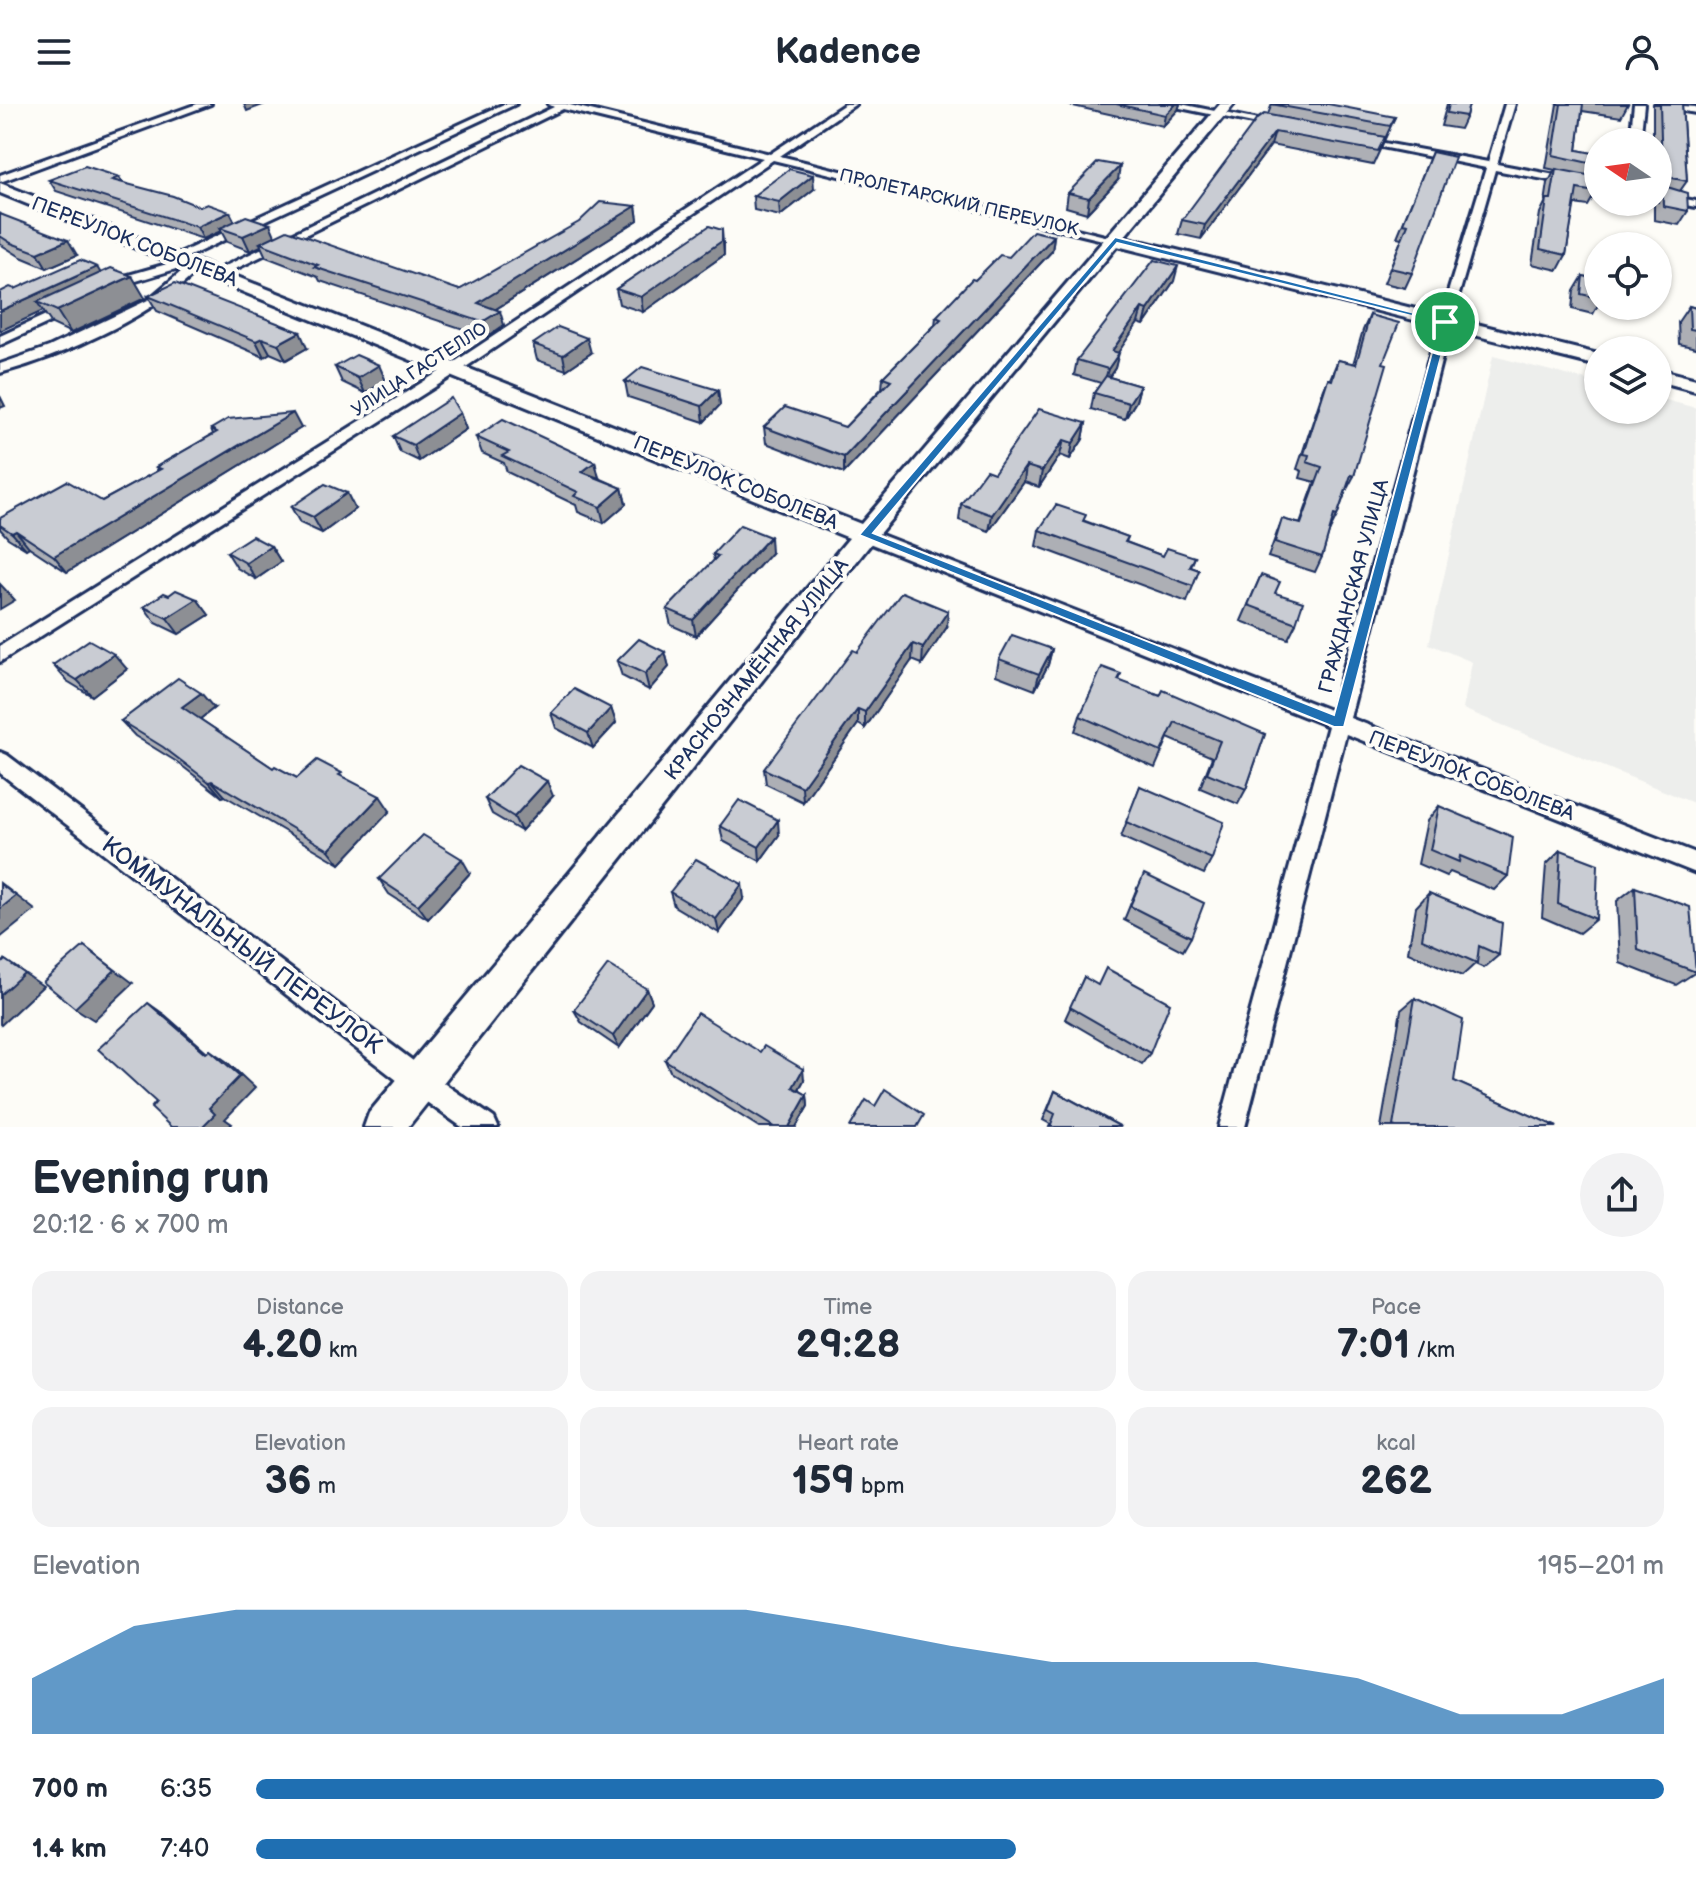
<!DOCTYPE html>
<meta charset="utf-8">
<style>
body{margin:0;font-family:"Balsamiq Sans",sans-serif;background:#f2f2f3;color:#1f2937;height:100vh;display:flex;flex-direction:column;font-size:30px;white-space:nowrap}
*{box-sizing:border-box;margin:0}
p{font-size:26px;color:#747a83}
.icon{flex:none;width:44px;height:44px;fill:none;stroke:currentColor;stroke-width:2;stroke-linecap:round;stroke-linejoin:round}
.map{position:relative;height:1023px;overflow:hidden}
.sheet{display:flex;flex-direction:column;background:#fff;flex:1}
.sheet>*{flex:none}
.needle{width:52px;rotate:283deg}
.tools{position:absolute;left:1584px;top:24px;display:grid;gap:16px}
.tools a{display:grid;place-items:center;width:88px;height:88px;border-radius:50%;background:#fff;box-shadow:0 2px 6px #0004;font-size:40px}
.pin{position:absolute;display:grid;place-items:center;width:68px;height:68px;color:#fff;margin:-34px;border:4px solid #fff;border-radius:50%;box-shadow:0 2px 8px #0007}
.round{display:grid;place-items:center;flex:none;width:84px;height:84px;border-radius:42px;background:#f2f2f3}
.head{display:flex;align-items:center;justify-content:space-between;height:136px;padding:0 32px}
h1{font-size:44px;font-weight:600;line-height:60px}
.figures{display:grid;grid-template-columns:repeat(3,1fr);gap:12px;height:136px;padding:8px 32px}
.figures div{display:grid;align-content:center;border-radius:20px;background:#f2f2f3;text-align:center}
.figures b{font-size:40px;font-weight:600}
.figures small{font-size:22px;font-weight:400}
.figures p{font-size:22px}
.chart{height:224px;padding:16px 32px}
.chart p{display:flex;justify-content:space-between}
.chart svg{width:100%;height:144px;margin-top:8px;fill:#1f6fb2;opacity:.7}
ul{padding:0 32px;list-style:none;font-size:26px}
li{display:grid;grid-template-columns:128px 96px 1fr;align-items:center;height:60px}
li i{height:20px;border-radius:10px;background:#1f6fb2}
header{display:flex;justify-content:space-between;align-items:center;height:104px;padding:0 32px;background:#fff;font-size:36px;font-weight:600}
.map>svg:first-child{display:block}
.built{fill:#edeeec}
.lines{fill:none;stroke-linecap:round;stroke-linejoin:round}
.street-casing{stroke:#1b2f5e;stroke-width:6}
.secondary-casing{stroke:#1b2f5e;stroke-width:6}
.street{fill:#fdfcf7;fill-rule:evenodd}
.secondary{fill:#fdfcf7;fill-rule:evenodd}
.wall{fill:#adafb5;stroke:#1b2f5e;stroke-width:2}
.shaded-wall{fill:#8d8f94;stroke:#1b2f5e;stroke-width:2}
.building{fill:#c9ccd3;stroke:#1b2f5e;stroke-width:2}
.route{fill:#1f6fb2;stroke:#fff;stroke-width:2;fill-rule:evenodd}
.labels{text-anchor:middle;stroke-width:8;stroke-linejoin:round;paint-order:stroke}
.far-street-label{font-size:18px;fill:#1b2f5e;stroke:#fdfcf7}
.street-label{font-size:20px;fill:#1b2f5e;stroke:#fdfcf7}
.near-street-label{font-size:24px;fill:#1b2f5e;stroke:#fdfcf7}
</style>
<header><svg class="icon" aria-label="menu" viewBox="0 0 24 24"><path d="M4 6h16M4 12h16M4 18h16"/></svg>Kadence<svg class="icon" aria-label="person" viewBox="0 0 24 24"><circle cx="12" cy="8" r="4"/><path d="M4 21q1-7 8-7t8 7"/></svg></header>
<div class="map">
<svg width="1696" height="1023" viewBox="0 0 1696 1023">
<rect width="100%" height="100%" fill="#fdfcf7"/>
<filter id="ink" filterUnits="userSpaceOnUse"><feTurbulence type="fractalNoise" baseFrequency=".0125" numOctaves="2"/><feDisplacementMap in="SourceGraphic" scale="16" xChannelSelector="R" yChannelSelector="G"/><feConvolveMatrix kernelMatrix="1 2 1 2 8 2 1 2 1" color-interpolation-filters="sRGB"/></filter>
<g filter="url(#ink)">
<polygon class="built" points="1493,252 1598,279 1598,306 1658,306 1658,294 1696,304 1696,700 1463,605 1472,558 1429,540"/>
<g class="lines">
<defs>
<g id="street">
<polygon points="197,0 211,0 0,78 0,71"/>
<polygon points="504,0 516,0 179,157 169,154"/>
<polygon points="548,0 566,0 770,50 845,0 856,0 780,52 1121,136 1115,139 773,56 460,267 0,558 0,542 450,261 763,54 563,5 221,172 211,169 554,3"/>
<polygon points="1161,0 1181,0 1282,21 1277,24"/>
<polygon points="1505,0 1515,0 1497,60 1598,79 1598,85 1495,66 1451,218 1350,614 1696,749 1696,769 1346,630 1245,1023 1219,1023 1328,622 859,435 857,431 865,425 871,427 1332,607 1439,218 1486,64 1352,37 1357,34 1488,58"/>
<polygon points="1634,0 1644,0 1640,38 1630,38"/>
<polygon points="1655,0 1696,3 1696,9 1660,3"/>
<polygon points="1658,90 1696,97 1696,103 1658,96"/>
<path d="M188,154L203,161C158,210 64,252 0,269V260L49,243L148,196L189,161L133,178L111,188L105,184L107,181L125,172Z"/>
<polygon points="70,200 76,204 74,207 0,241 0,232"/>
<polygon points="0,648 7,651 429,969 494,1014 498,1023 462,1023 411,987 0,669"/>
</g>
<g id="secondary">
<polygon points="1220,0 1234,0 1124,133 1598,250 1598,262 1117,142 873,437 408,1023 364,1023 369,1009 849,434 0,89 0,79 861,420"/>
<polygon points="1658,265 1696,275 1696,287 1658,277"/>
</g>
</defs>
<use href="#street" class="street-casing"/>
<use href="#secondary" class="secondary-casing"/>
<use href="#street" class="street"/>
<use href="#secondary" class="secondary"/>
</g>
<g class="wall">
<polygon points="1064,0 1180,0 1178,6 1163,22"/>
<polygon points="1272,0 1395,13 1373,61 1271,41 1201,135 1178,130 1182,116 1268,10"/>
<polygon points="1447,0 1469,0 1466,12 1460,25 1441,22"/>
<polygon points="1557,0 1628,0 1621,13 1582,7 1577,46 1598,50 1598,62 1592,72 1596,88 1588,102 1574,100 1566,151 1558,166 1532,160 1540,109 1545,99 1548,79 1555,66 1546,64"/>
<polygon points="1653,0 1682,0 1687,77 1680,87 1688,107 1679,121 1654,116 1654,98 1658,98 1658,38 1653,38"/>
<polygon points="1432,48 1412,169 1405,184 1384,179 1402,134 1397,133"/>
<polygon points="119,73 123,79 275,132 459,186 636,102 638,116 496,205 504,221 487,233 320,177 318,173 266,153 261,142 250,147 227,138 221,127 203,135 56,87 49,76"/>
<polygon points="1118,76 1087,109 1066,103 1068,89"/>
<polygon points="814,85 780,112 754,106 753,92"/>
<polygon points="0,110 77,151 47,164 21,153 0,140"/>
<polygon points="1054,132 1052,147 844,369 766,339 764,323 845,323 882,284 883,273 935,221 936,213 975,176 1009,153"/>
<polygon points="686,138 724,140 724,151 643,208 619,200 616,185"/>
<polygon points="100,169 145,194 71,229 52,220 43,207 15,185"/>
<polygon points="1583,172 1598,175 1598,201 1593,210 1572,205 1574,187"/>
<polygon points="1174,177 1144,221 1138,219 1118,248 1115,264 1109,273 1140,282 1136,297 1125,315 1091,305 1094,289 1101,279 1074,271 1077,256"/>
<polygon points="148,192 307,244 286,256 270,249 264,253 157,207"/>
<polygon points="1689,202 1696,204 1696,244 1679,240 1678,218"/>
<polygon points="1370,211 1383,259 1354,372 1346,387 1337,412 1329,428 1322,453 1315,468 1268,453 1282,415 1300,420 1315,378 1300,374 1302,367 1297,365 1322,290 1328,275 1330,275 1338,256 1353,260 1363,226"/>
<polygon points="533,240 591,249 566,266 537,256"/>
<polygon points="335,263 386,277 365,289 342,278"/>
<polygon points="625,277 718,286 720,301 704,318 628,293"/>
<polygon points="460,309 466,325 419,357 400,348 393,332"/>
<polygon points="1086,319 1083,335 1070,355 1060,351 1039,383 1024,378 989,427 959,416 961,400 994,369"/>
<polygon points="301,324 67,468 29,443 26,445 8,434 0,425 0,414 102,397 158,367 156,363 213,330 211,325"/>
<polygon points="476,333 595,358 599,374 622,384 626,400 604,419 578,408 576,401 507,368 504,359 482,349"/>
<polygon points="291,403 355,405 322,429 300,419"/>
<polygon points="1085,417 1128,433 1126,438 1163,452 1195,453 1191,463 1199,466 1187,498 1036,442 1039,426"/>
<polygon points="271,442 281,458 256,475 237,464 227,448"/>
<polygon points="771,449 696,532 671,521 667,505 714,457 713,450"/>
<polygon points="1261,471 1275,489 1296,519 1288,535 1241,517"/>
<polygon points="169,491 197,495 209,511 179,530 156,519 144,503"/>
<polygon points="947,523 922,560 912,556 865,624 858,620 803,698 766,680 764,665 857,548"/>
<polygon points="1052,545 1048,561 1035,586 996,571 999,555"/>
<polygon points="665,548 669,563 649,586 622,572 617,557"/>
<polygon points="53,561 127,565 92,592 67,577"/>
<polygon points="1121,570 1119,577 1265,630 1246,685 1238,700 1200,684 1212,653 1168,634 1155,664 1075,627 1080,612"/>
<polygon points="214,604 200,615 273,664 297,674 345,674 390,707 340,760 225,692 222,693 177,658 135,632 121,617"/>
<polygon points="611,604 616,619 593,644 556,624 551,609"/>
<polygon points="1140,682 1212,755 1204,770 1121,733"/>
<polygon points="553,692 521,727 492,710 485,695"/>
<polygon points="1439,702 1508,772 1494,786 1450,768 1446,772 1418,760 1427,717"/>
<polygon points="720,722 779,731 760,757 723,737"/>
<polygon points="1561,746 1596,815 1579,829 1542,813 1546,761"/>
<polygon points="470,769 428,815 389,790 379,775"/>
<polygon points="1635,783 1696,868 1676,881 1620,859 1617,797"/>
<polygon points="1137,784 1191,833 1183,847 1124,816"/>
<polygon points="670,788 744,794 719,829 674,802"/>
<polygon points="1429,789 1499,851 1484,864 1475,860 1462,872 1408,848 1416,803"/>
<polygon points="1084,873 1150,949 1142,960 1065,915"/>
<polygon points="647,885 652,898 619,944 581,918 574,906"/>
<polygon points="1415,894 1454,977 1557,1023 1381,1023 1401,906"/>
<polygon points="665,956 804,976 799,986 807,991 808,1002 796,1023 759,1023 670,967"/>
<polygon points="1055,987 1121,1023 1049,1023 1050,1020 1043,1016"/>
</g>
<g class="shaded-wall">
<polygon points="244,0 265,0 247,7"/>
<polygon points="1176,0 1180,0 1178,6 1163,22 1165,11"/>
<polygon points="1275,28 1271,41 1201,135 1205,121"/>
<polygon points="1120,62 1118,76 1087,109 1089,94"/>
<polygon points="813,71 814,85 780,112 779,98"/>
<polygon points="636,102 638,116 483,213 478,199"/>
<polygon points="230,108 236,120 220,124 221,127 203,135 197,123"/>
<polygon points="270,120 276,134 260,139 261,142 250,147 243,132"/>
<polygon points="722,126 724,151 643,208 641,193"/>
<polygon points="1054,132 1052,147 844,369 844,353"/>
<polygon points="68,136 77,151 47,164 38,149"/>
<polygon points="1178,162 1174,177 1144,221 1148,206"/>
<polygon points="97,163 106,178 37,198 43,207 0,227 0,207"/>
<polygon points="132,172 145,194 71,229 57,207"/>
<polygon points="1142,204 1138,219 1109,262 1112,247"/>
<polygon points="500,207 504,221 487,233 482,218"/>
<polygon points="300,228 307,244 286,256 278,240"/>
<polygon points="262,234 270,249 264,253 256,237"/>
<polygon points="587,234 591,249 566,266 563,251"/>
<polygon points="1119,249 1115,264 1104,280 1108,265"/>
<polygon points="379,261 386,277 365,289 358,274"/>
<polygon points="1140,282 1136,297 1125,315 1129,299"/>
<polygon points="718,286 720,301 704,318 702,302"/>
<polygon points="0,292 5,302 0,304"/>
<polygon points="293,309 301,324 67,468 54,452"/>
<polygon points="460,309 466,325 419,357 413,341"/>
<polygon points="1086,319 1083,335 1070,355 1073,339"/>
<polygon points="1064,336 1060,351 1039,383 1042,367"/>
<polygon points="595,358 599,374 582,368"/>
<polygon points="1026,362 1024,378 989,427 992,411"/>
<polygon points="622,384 626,400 604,419 600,403"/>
<polygon points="347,389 355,405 322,429 313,413"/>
<polygon points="16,427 29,443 26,445 12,429"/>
<polygon points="770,433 771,449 696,532 693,516"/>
<polygon points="271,442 281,458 256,475 246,459"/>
<polygon points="0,480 15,496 0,505"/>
<polygon points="197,495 209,511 179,530 167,514"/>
<polygon points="948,507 947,523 922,560 923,544"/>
<polygon points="913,540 912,556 865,624 865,608"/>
<polygon points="1052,545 1048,561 1035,586 1039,570"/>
<polygon points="665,548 669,563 649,586 645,570"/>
<polygon points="114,550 127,565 92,592 77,576"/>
<polygon points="201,589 214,604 195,619 182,603"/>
<polygon points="611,604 616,619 593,644 588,629"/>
<polygon points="858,605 858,620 803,698 802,683"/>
<polygon points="212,677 225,692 222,693 209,678"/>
<polygon points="547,677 553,692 521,727 514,713"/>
<polygon points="380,692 390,707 340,760 329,746"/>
<polygon points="778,716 779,731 760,757 759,743"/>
<polygon points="462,755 470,769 428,815 418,801"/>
<polygon points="0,779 35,806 0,834"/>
<polygon points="742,780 744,794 719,829 716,815"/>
<polygon points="84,842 133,879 94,916 75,904"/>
<polygon points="5,856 43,882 1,921 0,920 0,891"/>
<polygon points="647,885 652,898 619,944 613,932"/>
<polygon points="148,899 165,911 222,961 206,949"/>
<polygon points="210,946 226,957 255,984 225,1015 232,1020 229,1023 202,1023 209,1004"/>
<polygon points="803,965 804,976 794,994 793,983"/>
<polygon points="807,991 808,1002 796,1023 789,1023"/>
</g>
<g class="building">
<polygon points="1116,0 1176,0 1165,11"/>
<polygon points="1271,0 1328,0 1395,13 1390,22"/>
<polygon points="1449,0 1469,0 1466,12 1447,9"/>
<polygon points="1561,0 1583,0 1577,46 1598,50 1598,61 1553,51"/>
<polygon points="1660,0 1682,0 1687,77 1667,73 1664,82 1687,89 1688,107 1663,102"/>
<polygon points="1264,10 1385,33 1378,47 1275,28 1205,121 1182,116 1257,15"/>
<polygon points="1432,48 1455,53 1412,169 1390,164 1408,120 1403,119"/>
<polygon points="1098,58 1120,62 1089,94 1068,89"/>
<polygon points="85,62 119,73 112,76 173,92 200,103 207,100 230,108 197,123 49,76"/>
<polygon points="789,65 813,71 779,98 753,92"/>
<polygon points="1556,65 1598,73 1596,88 1577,85 1566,151 1540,145 1547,95 1551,95"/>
<polygon points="600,98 636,102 478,199 500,207 482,218 314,163 318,161 260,139 287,126 459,186 579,118"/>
<polygon points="0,110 68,136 38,149 11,139 0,132"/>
<polygon points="246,112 270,120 243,132 220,124"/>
<polygon points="709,122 722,126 722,137 641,193 616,185"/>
<polygon points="1033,127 1054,132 844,353 764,323 785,303 845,323 891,276 883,273 941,215 936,213 972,175 975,176 1000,151 1009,153"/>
<polygon points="80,156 97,163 0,207 0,188 10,183 15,185"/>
<polygon points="1154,156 1178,162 1148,206 1142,204 1112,247 1119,249 1108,265 1077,256"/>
<polygon points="111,164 132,172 57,207 37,198"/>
<polygon points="1583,172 1598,175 1598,194 1581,190"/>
<polygon points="175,179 300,228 278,240 262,234 256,237 148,192"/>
<polygon points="1689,202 1696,204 1696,226 1690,225"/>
<polygon points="1370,211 1399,219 1383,259 1387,260 1354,372 1351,371 1337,412 1334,411 1322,453 1275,438 1282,415 1301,420 1322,363 1307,358 1309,351 1304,350 1328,275 1332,276 1338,256 1356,260"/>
<polygon points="558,223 587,234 563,251 533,240"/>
<polygon points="356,251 379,261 358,274 335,263"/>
<polygon points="642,263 718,286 702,302 625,277"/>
<polygon points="1106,272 1140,282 1129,299 1094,289"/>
<polygon points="451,294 460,309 413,341 393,332"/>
<polygon points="1039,305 1086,319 1073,339 1064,336 1042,367 1026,362 992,411 961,400 986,366 994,369"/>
<polygon points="293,309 54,452 16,427 12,429 0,421 0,414 67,377 102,397 161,365 156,363 217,328 211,325 228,315"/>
<polygon points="503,315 595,358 582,368 622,384 600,403 574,392 578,388 502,352 509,348 476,333"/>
<polygon points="325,380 347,389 313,413 291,403"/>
<polygon points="1056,401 1086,411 1083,417 1128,433 1125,438 1163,452 1167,444 1195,453 1190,463 1199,466 1193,482 1039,426"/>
<polygon points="740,421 770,433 693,516 667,505 718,452 713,450"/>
<polygon points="252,432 271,442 246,459 227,448"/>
<polygon points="1261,471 1280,478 1275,489 1303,498 1296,519 1248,501"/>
<polygon points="176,486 197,495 167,514 144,503 164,489 169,491"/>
<polygon points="902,488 948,507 923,544 913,540 865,608 858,605 802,683 764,665 853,546 857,548"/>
<polygon points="1012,531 1052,545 1039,570 999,555"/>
<polygon points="639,535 665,548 645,570 617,557"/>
<polygon points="89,536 114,550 77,576 53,561"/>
<polygon points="1102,563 1121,570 1118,576 1160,592 1163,586 1265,630 1246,685 1207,669 1220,637 1175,618 1161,648 1080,612"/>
<polygon points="178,574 201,589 182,603 273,664 275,662 297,674 317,656 342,669 339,671 380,692 329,746 212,677 209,678 163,643 121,617"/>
<polygon points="574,585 611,604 588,629 551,609"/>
<polygon points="518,661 547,677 514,713 485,695"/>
<polygon points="1140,682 1224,718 1212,755 1126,718"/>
<polygon points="739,696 778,716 759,743 720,722"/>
<polygon points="1439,702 1513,733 1508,772 1460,752 1459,758 1430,746"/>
<polygon points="423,731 462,755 418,801 379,775"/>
<polygon points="1561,746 1598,760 1596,815 1558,800"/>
<polygon points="696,755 742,780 716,815 670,788"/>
<polygon points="1144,770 1204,799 1191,833 1130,802"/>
<polygon points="0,780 16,792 0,805"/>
<polygon points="1635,783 1690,803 1696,868 1638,846"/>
<polygon points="1429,789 1502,819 1499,851 1479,842 1477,859 1422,835"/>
<polygon points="84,842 115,866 75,904 43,878"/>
<polygon points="5,856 24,869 0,891 0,861"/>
<polygon points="608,861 647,885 613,932 574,906"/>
<polygon points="1106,864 1170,899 1150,949 1070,903 1084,873 1098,881"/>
<polygon points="1415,894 1463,916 1454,977 1557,1023 1396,1023 1393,1022"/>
<polygon points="148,899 206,949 210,946 240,972 209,1004 215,1010 202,1023 171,1023 151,1004 156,998 98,945"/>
<polygon points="697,909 760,948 764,942 803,965 793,983 807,991 789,1023 774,1023 665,956"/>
<polygon points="885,985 924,1011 917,1023 850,1023 866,996 875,1002"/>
<polygon points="1055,987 1121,1023 1050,1023 1055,1010 1048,1006"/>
</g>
</g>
<path class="route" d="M1115,133L1450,218L1344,623H1334L859,431ZM1117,139L1440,219L1334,611L873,429Z"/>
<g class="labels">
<g class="far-street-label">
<text transform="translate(959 98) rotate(13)" y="6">ПРОЛЕТАРСКИЙ ПЕРЕУЛОК</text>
<text transform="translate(419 265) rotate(-33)" y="6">УЛИЦА ГАСТЕЛЛО</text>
</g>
<g class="street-label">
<text transform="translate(135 137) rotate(21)" y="7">ПЕРЕУЛОК СОБОЛЕВА</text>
<text transform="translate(736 378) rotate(22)" y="7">ПЕРЕУЛОК СОБОЛЕВА</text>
<text transform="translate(1353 482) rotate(-75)" y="7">ГРАЖДАНСКАЯ УЛИЦА</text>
<text transform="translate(756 565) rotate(-51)" y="7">КРАСНОЗНАМЁННАЯ УЛИЦА</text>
<text transform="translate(1472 671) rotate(21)" y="7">ПЕРЕУЛОК СОБОЛЕВА</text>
</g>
<g class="near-street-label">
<text transform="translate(242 841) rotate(37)" y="8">КОММУНАЛЬНЫЙ ПЕРЕУЛОК</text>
</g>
</g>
</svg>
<div class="tools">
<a><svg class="needle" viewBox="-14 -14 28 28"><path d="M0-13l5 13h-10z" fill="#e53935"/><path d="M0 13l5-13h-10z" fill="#747a83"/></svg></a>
<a><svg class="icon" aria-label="locate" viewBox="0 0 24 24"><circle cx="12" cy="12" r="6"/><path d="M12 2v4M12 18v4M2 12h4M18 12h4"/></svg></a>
<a><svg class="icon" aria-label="layers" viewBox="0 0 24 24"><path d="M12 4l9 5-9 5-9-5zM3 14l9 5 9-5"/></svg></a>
</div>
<div class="pin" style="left:1445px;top:218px;background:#1e9e55"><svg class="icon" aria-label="arrive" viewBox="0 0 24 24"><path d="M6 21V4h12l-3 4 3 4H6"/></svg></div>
</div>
<section class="sheet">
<div class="head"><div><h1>Evening run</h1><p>20:12 · 6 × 700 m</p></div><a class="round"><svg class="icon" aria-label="share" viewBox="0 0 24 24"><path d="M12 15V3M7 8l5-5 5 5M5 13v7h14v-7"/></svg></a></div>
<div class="figures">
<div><p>Distance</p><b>4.20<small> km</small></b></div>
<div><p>Time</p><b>29:28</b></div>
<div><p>Pace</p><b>7:01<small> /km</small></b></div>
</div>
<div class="figures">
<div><p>Elevation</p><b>36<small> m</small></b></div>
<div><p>Heart rate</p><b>159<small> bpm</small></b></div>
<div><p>kcal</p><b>262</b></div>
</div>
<div class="chart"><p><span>Elevation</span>195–201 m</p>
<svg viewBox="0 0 160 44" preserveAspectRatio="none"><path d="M0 44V27L10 11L20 6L30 6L40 6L50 6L60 6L70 6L80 11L90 17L100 22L110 22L120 22L130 27L140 38L150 38L160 27V44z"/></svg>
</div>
<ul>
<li><b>700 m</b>6:35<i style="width:100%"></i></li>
<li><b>1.4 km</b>7:40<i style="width:54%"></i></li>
</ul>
</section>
